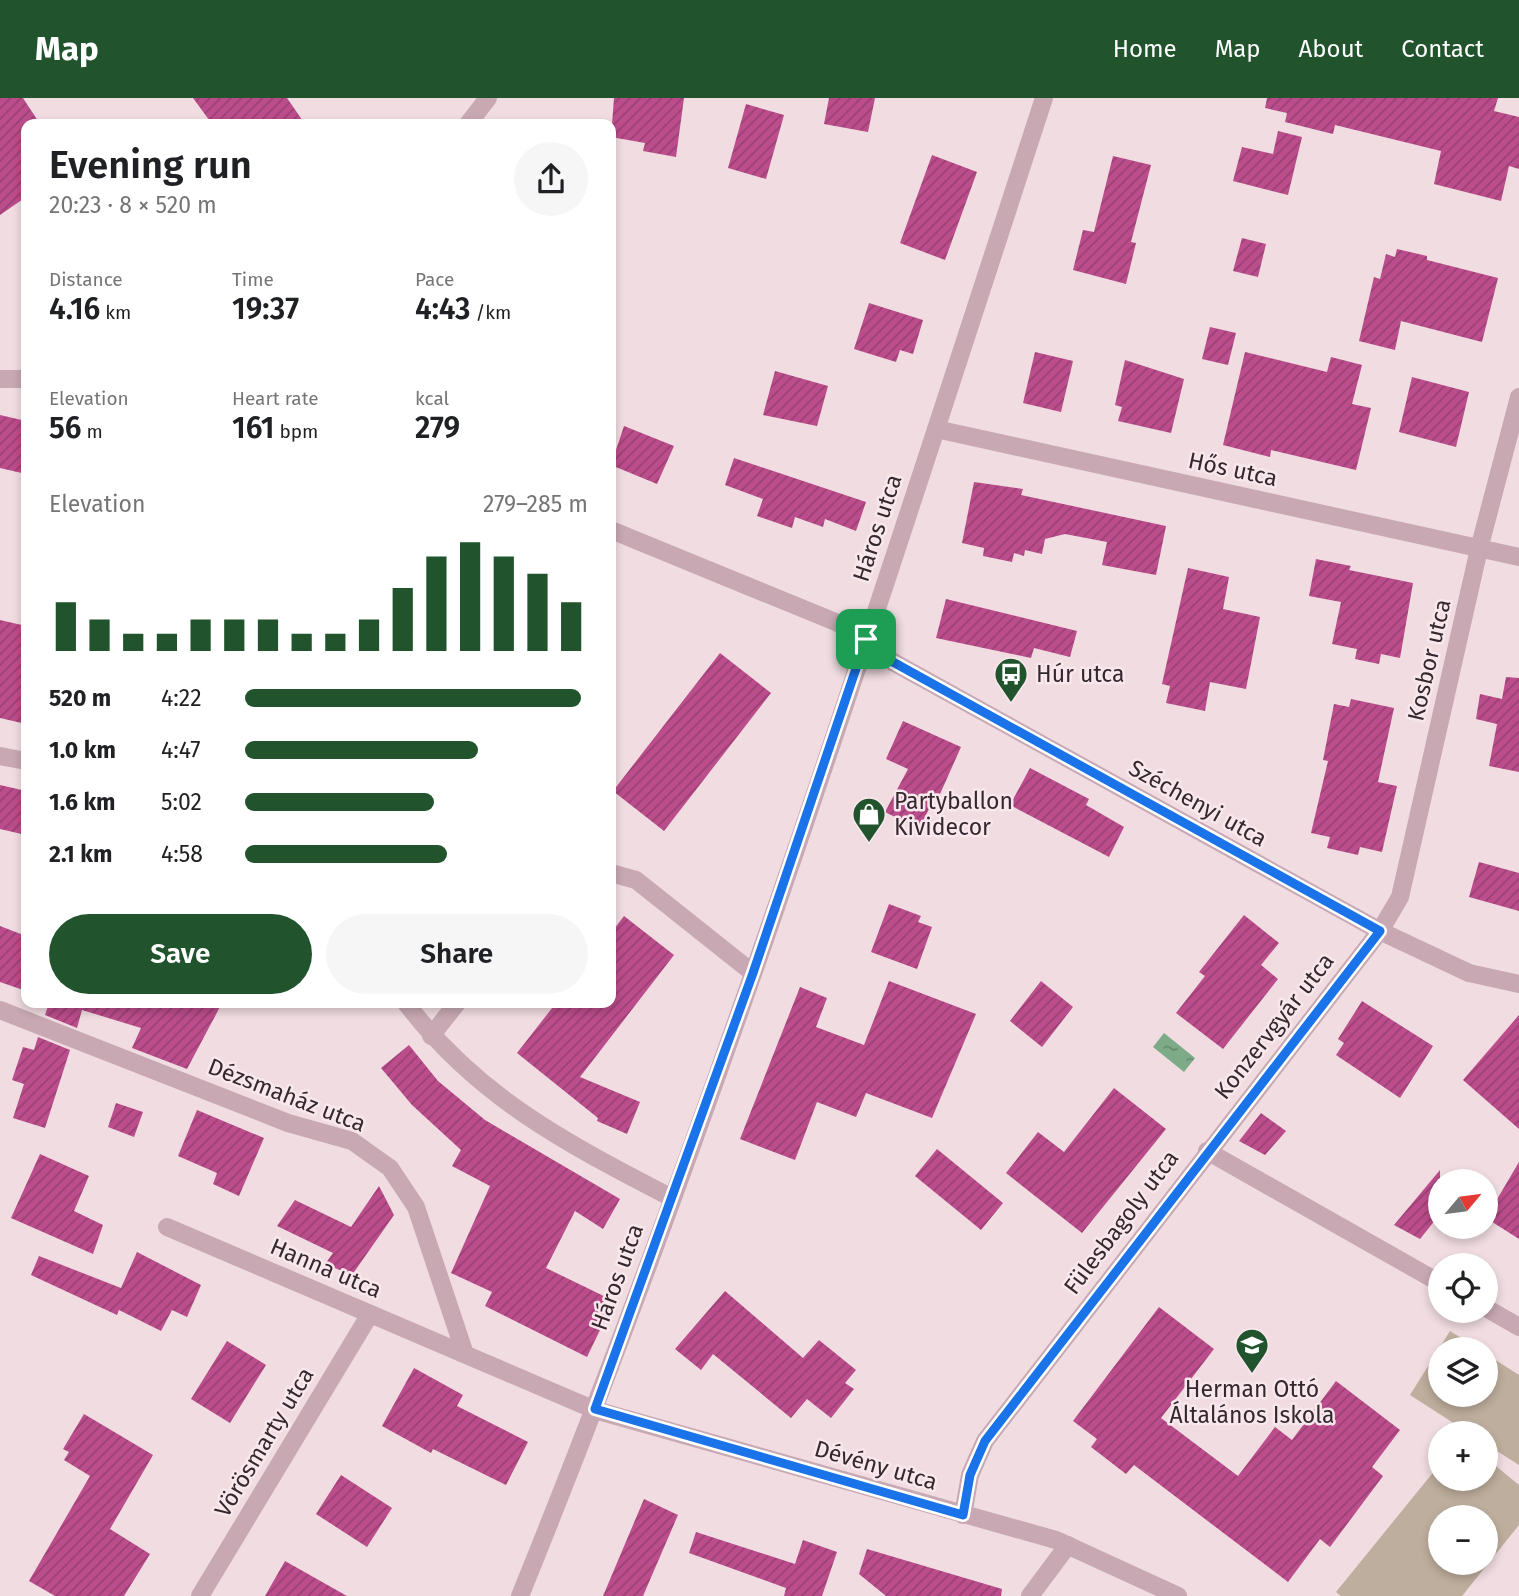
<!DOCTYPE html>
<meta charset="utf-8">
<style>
body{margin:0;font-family:"Fira Sans",sans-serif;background:#f6f6f6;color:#202124;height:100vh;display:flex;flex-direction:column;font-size:26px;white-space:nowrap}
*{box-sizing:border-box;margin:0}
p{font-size:23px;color:#757577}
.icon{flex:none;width:38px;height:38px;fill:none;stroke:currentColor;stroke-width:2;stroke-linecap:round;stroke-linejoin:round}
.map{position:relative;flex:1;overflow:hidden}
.side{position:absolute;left:21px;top:21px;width:595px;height:889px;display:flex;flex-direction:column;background:#fff;border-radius:14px;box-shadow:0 4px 10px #0003}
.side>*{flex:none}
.needle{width:46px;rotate:61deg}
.buttons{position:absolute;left:1428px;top:1071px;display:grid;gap:14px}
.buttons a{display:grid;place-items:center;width:70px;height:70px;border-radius:50%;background:#fff;box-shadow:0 4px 10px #0003;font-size:35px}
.pin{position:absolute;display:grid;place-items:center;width:60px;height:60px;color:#fff;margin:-30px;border-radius:14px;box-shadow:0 4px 10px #0006}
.round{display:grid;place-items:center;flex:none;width:74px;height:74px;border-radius:37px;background:#f6f6f6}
.headline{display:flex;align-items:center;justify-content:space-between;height:119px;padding:0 28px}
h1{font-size:38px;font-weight:600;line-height:52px}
.figures{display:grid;grid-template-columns:repeat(3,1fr);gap:10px;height:119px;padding:7px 28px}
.figures div{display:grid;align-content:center}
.figures b{font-size:30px;font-weight:600}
.figures small{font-size:19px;font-weight:400}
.figures p{font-size:19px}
.chart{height:196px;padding:14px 28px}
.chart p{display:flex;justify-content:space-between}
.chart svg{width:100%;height:126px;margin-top:7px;stroke:#21532d;stroke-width:6}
.cta{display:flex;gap:14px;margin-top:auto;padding:14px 28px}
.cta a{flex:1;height:80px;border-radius:42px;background:#21532d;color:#fff;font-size:28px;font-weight:600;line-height:80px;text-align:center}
.cta a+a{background:#f6f6f6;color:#202124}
ul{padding:0 28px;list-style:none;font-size:23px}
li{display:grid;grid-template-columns:112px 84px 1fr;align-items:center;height:52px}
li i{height:18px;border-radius:9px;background:#21532d}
header{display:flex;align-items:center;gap:42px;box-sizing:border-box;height:98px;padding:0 35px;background:#21532d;color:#fff}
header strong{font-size:33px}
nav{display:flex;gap:38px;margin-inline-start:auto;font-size:24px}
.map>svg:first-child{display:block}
.pitch{fill:#beae9d;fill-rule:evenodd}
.water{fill:url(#water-ripples)}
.building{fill:url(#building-hatch)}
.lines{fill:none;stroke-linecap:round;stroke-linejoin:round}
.minor{stroke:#c7a8b3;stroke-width:18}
.route-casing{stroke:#fff;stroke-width:14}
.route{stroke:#1a73e8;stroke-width:9}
.labels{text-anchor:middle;stroke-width:5;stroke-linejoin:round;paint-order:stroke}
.street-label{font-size:23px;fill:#34282e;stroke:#f8e7ec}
.poi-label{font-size:23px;fill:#34282e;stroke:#f8e7ec;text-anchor:start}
</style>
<header>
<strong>Map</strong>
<nav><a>Home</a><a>Map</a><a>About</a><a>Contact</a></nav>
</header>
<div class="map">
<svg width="1519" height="1498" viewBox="0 0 1519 1498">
<defs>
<pattern id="water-ripples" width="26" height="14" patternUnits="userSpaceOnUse" patternTransform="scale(1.75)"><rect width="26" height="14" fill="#7dab87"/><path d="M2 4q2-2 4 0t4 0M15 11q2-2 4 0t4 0" fill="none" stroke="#678b6f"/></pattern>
<pattern id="building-hatch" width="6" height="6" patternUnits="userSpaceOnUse" patternTransform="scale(1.75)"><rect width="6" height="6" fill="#bc4d8c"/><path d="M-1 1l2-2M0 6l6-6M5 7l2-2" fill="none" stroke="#9a4073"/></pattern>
</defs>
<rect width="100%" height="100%" fill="#f0dce1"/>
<g class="pitch">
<polygon points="1450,1233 1479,1251 1440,1251 1440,1297 1486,1297 1486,1256 1519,1277 1519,1367 1486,1346 1486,1335 1469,1335 1410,1297"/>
<path d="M1486,1360L1519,1387V1427L1462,1498H1341L1336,1494L1440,1366V1381H1486ZM1440,1419H1486V1465H1440Z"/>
</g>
<polygon class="water" points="1164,935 1195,960 1184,974 1153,949"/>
<g class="building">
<polygon points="0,0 23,0 40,26 26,26 26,99 0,117"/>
<polygon points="193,0 287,0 305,26 212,26"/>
<polygon points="614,0 684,0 676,59 643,53 645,45 611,39"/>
<polygon points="829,0 875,0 868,34 824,26"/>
<polygon points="1267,0 1498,0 1494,13 1519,19 1519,71 1509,68 1501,103 1434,86 1441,53 1335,27 1333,36 1285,24 1287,15 1265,10"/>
<polygon points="746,6 784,17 766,81 728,70"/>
<polygon points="1278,33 1302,39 1288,97 1233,83 1242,49 1273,56"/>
<polygon points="932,57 977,74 945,162 900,145"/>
<polygon points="1113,58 1151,67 1131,144 1136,145 1126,186 1073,172 1083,132 1094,134"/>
<polygon points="1242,140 1266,146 1258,179 1233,173"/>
<polygon points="1397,151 1427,158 1427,162 1498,180 1482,244 1401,223 1395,252 1359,243 1374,179 1380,181 1386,156 1395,159"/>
<polygon points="869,205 923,222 913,256 900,252 896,264 854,251"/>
<polygon points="1210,229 1236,235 1228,267 1202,261"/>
<polygon points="1035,254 1073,263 1061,314 1023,305"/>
<polygon points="1245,254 1327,274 1331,259 1362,267 1352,306 1371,310 1356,372 1271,352 1270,359 1223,347"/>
<polygon points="1125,262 1184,281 1171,335 1118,323 1122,309 1115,307"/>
<polygon points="775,273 828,288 817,328 763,317"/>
<polygon points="1412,279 1469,294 1456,349 1399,334"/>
<polygon points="0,317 26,323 26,376 0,370"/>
<polygon points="624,328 674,348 657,386 611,367"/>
<polygon points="734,360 866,404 856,433 825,421 823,429 795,419 792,430 757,418 763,401 725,387"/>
<polygon points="974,384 1023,391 1021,397 1166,428 1156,477 1102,467 1107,444 1065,436 1045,441 1042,456 1025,452 1024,458 1014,455 1012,464 983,458 984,450 962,445"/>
<polygon points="1316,461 1351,468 1349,472 1413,485 1400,560 1381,556 1379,566 1355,561 1357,551 1332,546 1341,504 1309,498"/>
<polygon points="1188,470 1229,479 1223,511 1260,519 1246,591 1210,584 1205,613 1166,605 1170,588 1162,586"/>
<polygon points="946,501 1077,533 1070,559 1034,550 1031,560 936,540"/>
<polygon points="0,522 26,528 26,626 0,620"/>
<polygon points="720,555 771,595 664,733 613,693"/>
<polygon points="1506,579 1519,580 1519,674 1489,668 1497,626 1476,621 1480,596 1502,601"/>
<polygon points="1351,601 1394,610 1378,684 1397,688 1382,754 1360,749 1358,757 1327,750 1330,739 1311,735 1328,663 1323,662 1334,606 1349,609"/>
<polygon points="903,623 961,649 940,696 937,695 919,731 885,714 908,671 886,661"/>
<polygon points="1030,670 1089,701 1086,707 1124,729 1109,759 1010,707"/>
<polygon points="0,687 26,693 26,737 0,731"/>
<polygon points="1479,764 1519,775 1519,813 1469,799"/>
<polygon points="889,806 921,818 918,824 932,829 917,871 871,854"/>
<polygon points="1244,817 1279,845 1261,867 1278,881 1223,951 1176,915 1205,878 1199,874"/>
<polygon points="624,818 674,857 580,979 640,1004 627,1036 597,1023 598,1020 517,955 556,905 611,905 611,835"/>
<polygon points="0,828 26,838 26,893 0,884"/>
<polygon points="889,883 976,916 932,1020 866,995 856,1019 817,1004 795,1062 740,1041 800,889 827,900 816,929 864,947"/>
<polygon points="1041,883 1073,909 1042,949 1010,923"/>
<polygon points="1362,903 1433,948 1400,1000 1336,957 1344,945 1338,941"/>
<polygon points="49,905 222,905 187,971 132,950 141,930 82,912 77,930 45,917"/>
<polygon points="1519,917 1519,1031 1463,982"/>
<polygon points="38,939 70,952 45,1030 13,1020 24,986 12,982 23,949 34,952"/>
<polygon points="409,947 438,983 485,1022 620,1101 603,1131 575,1113 546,1170 614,1203 587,1259 485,1208 492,1194 451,1175 490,1088 452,1068 461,1052 412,1007 381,970"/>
<polygon points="1114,990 1166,1031 1082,1135 1006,1075 1038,1034 1064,1054"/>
<polygon points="116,1005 143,1014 134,1039 108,1029"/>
<polygon points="197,1012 264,1040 239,1098 213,1086 217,1075 178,1058"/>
<polygon points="1261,1015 1286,1033 1265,1057 1239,1043"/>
<polygon points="937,1051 1003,1105 981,1132 915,1078"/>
<polygon points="40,1056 89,1078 74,1113 103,1127 93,1156 11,1120"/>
<polygon points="1519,1064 1519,1141 1486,1120"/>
<polygon points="1440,1072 1440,1116 1420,1141 1394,1127"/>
<polygon points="379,1088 394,1117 352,1177 325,1166 333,1155 277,1128 295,1102 351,1129"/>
<polygon points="137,1154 201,1187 187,1219 172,1212 161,1233 119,1212 117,1217 31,1177 39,1158 121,1190"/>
<polygon points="725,1193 803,1260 819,1242 856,1272 845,1285 854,1291 831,1320 807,1301 791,1320 713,1256 701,1272 675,1251"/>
<polygon points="1159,1209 1214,1251 1161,1320 1238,1378 1275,1329 1292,1342 1336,1283 1400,1332 1372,1369 1383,1378 1330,1449 1320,1441 1288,1484 1134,1367 1126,1376 1091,1349 1097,1341 1073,1323"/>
<polygon points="227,1243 266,1267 230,1325 191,1301"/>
<polygon points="414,1270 463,1297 457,1308 528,1344 506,1387 433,1351 431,1355 382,1328"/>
<polygon points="84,1316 153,1357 110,1431 150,1456 124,1498 55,1498 29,1483 90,1378 64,1362 69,1354 63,1351"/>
<polygon points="341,1377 392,1410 367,1449 316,1416"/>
<polygon points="644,1401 678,1417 643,1498 603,1498"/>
<polygon points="696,1434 795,1466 803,1442 837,1454 822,1498 784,1498 786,1490 689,1455"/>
<polygon points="867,1451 1002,1491 1001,1498 886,1498 859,1476"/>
<polygon points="285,1463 347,1498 265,1498"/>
</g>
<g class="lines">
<g class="minor">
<polyline points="468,26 488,0"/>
<polyline points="0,281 26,281"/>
<polyline points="936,331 1519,459"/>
<polyline points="611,432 838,525 866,541 893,564 1380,833 1469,875 1519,886"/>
<polyline points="0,658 26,663"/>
<polyline points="611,775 636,782 753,875"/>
<path d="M406,905C478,1000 568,1046 672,1100"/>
<polyline points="0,912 288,1025 352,1043 390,1070 416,1109 465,1256"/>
<polyline points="431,938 457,905"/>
<polyline points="1207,1053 1440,1185"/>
<polyline points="167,1129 595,1312 1056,1442 1178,1498"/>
<polyline points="1486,1210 1519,1229"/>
<polyline points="963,1417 970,1377 985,1343 1380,833 1400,799 1479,451 1519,299"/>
<polyline points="200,1498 370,1216"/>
<path d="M520,1498C719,1008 880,503 1044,0"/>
<polyline points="1030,1498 1068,1447"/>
</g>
</g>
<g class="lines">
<defs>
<polygon id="route" points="866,541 893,564 1380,833 985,1343 970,1377 963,1417 595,1311 753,875"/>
</defs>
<use href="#route" class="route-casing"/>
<use href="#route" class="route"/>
</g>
<defs>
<symbol id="bus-pin" viewBox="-11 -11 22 30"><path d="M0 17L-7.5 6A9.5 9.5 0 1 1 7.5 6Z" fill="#21532d" stroke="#f8e7ec"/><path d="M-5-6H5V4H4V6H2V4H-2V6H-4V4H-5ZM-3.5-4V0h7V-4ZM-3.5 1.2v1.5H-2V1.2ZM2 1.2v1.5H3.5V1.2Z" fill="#fff"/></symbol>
<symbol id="shop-pin" viewBox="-11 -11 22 30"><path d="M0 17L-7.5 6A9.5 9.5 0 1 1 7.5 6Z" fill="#21532d" stroke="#f8e7ec"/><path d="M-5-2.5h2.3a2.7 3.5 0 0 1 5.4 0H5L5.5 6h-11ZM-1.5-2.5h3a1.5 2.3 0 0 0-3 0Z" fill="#fff"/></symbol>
<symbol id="school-pin" viewBox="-11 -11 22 30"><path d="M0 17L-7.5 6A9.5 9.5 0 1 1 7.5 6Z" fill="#21532d" stroke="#f8e7ec"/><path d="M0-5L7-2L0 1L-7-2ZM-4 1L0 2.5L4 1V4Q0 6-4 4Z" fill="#fff"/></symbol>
</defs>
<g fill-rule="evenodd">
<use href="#bus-pin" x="992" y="557" width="38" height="52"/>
<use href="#shop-pin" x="850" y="697" width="38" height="52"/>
<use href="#school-pin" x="1233" y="1228" width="38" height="52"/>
</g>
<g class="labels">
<g class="street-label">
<text transform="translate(1233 371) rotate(12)" y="8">Hős utca</text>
<text transform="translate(877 430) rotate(-72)" y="8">Háros utca</text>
<text transform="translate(1429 562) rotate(-77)" y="8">Kosbor utca</text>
<text transform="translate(1198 705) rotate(29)" y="8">Széchenyi utca</text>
<text transform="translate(1274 928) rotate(-52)" y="8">Konzervgyár utca</text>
<text transform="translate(287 997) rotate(21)" y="8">Dézsmaház utca</text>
<text transform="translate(1121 1124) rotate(-53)" y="8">Fülesbagoly utca</text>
<text transform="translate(326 1170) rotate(23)" y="8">Hanna utca</text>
<text transform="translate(617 1179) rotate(-70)" y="8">Háros utca</text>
<text transform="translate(264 1344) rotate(-59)" y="8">Vörösmarty utca</text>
<text transform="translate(876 1367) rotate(16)" y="8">Dévény utca</text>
</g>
<g class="poi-label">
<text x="1036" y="584">Húr utca</text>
<text x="894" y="711">Partyballon<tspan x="894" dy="26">Kividecor</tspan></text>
<text x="1252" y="1299" text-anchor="middle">Herman Ottó<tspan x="1252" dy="26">Általános Iskola</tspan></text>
</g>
</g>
</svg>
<div class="buttons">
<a><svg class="needle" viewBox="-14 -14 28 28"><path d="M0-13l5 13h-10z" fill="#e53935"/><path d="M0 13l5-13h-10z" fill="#757577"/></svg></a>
<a><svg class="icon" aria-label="locate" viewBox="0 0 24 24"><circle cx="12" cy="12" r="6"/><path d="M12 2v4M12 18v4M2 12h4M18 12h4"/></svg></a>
<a><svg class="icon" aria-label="layers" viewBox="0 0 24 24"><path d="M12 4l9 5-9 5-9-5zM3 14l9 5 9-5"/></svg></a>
<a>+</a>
<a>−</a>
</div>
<div class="pin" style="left:866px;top:541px;background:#1e9e55"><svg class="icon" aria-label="arrive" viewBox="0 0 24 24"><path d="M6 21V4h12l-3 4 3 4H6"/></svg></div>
<section class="side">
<div class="headline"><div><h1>Evening run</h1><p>20:23 · 8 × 520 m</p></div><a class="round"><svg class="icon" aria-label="share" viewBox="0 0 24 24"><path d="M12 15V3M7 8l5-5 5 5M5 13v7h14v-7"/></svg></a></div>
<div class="figures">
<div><p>Distance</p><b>4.16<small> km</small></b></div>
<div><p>Time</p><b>19:37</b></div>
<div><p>Pace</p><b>4:43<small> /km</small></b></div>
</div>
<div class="figures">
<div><p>Elevation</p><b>56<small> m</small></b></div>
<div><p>Heart rate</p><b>161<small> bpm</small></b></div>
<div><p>kcal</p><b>279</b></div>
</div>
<div class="chart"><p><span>Elevation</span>279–285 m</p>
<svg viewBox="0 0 160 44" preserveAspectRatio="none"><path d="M5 44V27M15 44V33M25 44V38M35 44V38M45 44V33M55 44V33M65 44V33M75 44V38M85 44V38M95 44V33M105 44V22M115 44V11M125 44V6M135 44V11M145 44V17M155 44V27"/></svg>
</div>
<ul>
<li><b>520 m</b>4:22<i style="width:98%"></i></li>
<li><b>1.0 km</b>4:47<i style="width:68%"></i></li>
<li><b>1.6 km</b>5:02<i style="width:55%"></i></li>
<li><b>2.1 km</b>4:58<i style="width:59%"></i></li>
</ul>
<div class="cta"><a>Save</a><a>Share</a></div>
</section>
</div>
